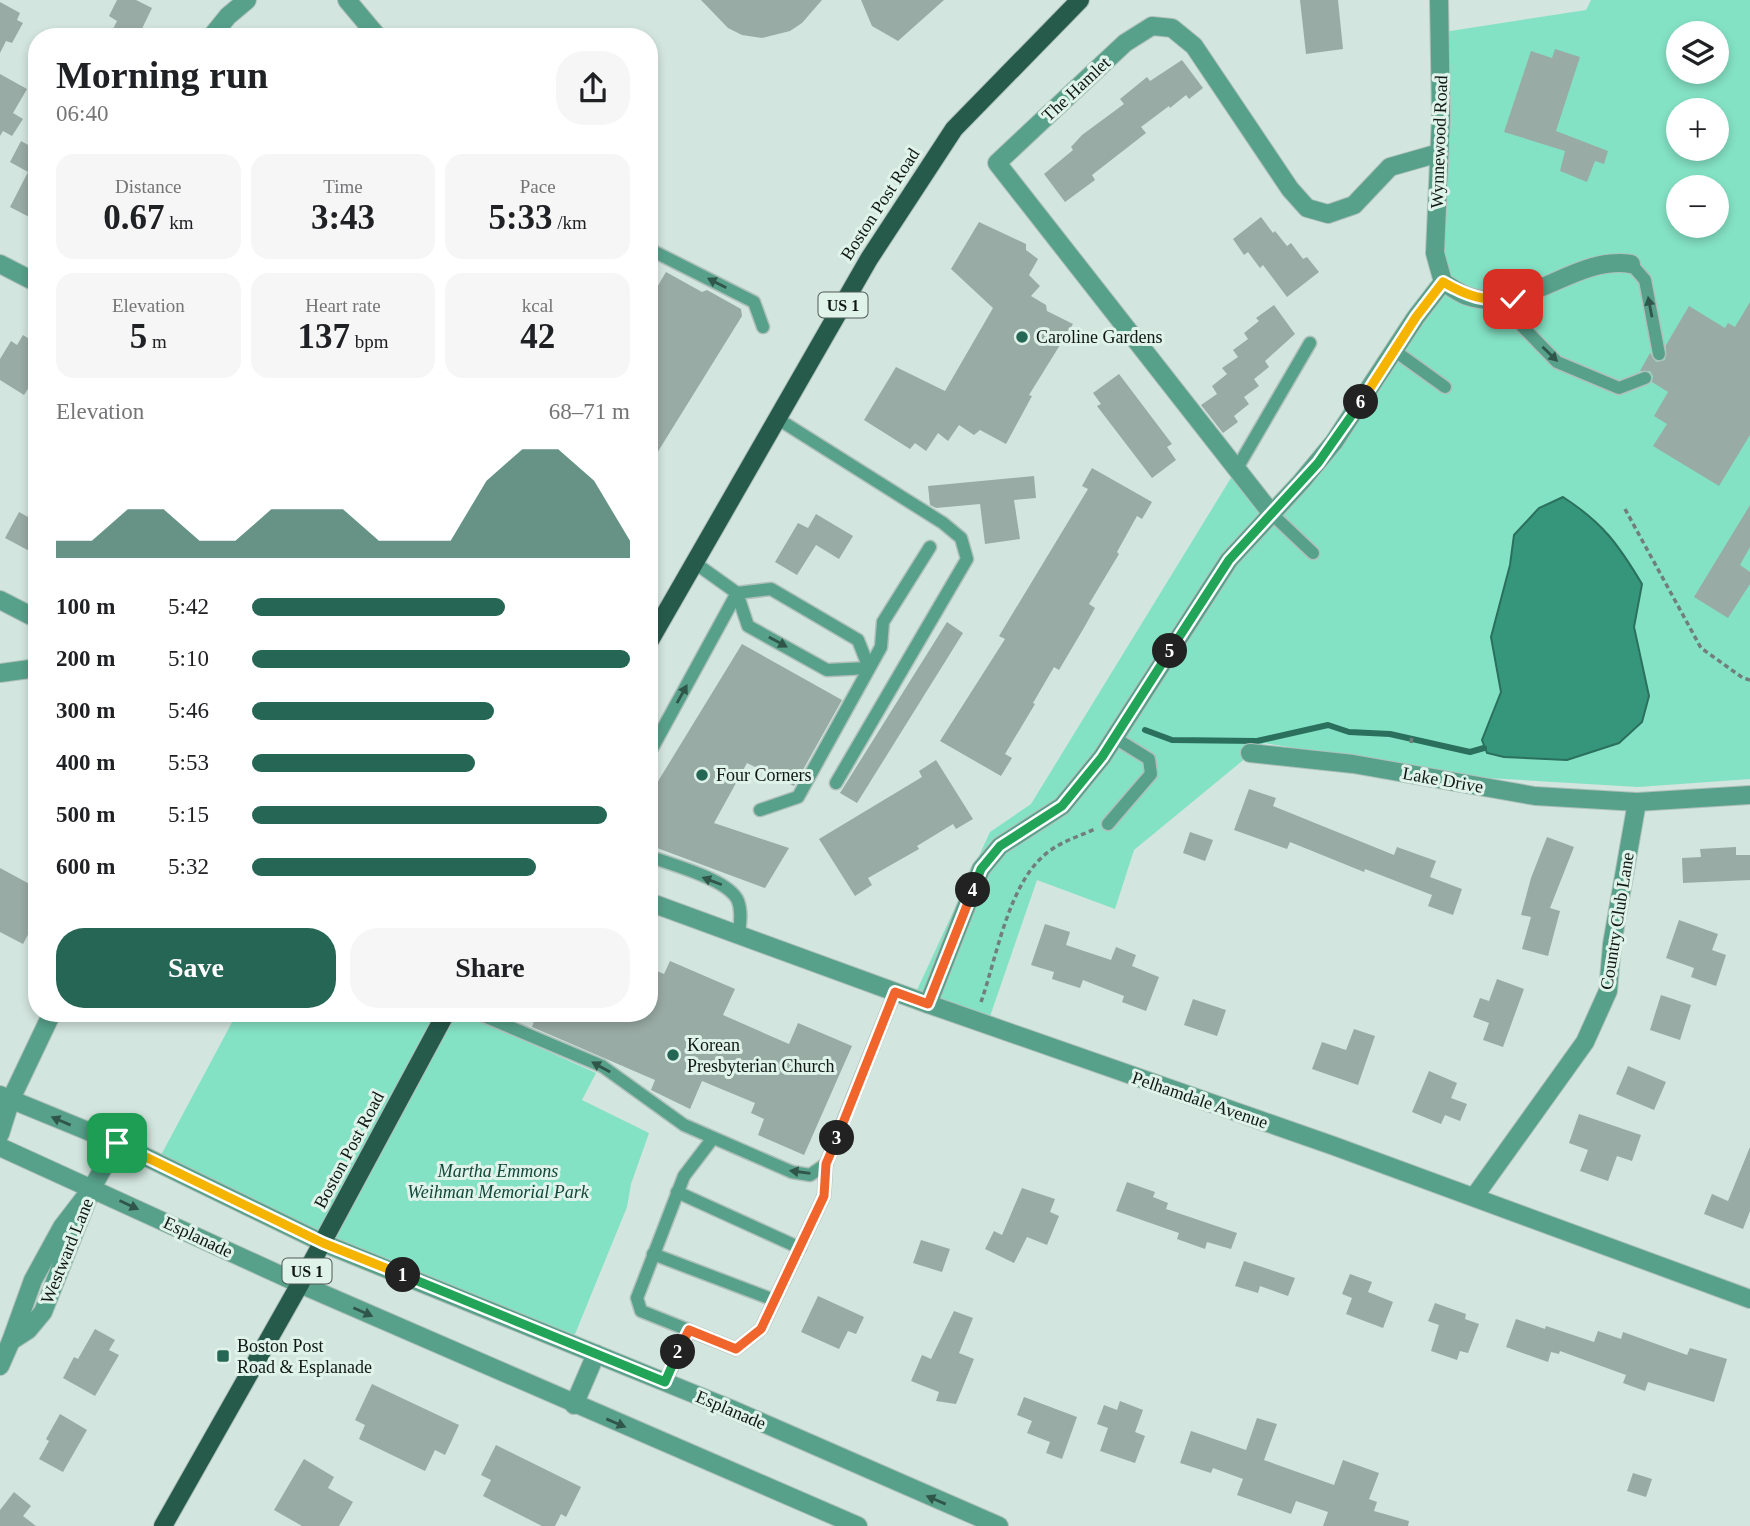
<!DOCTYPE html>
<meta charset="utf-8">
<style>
body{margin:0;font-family:"Times New Roman",serif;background:#f6f6f6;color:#202124;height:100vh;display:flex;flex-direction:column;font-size:26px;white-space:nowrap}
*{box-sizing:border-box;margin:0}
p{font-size:23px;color:#757577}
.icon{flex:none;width:38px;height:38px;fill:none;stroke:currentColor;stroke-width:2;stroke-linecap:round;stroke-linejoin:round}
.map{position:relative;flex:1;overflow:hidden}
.sheet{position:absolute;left:28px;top:28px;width:630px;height:994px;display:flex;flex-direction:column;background:#fff;border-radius:28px;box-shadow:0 4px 10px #0003}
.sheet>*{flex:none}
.buttons{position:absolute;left:1666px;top:21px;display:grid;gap:14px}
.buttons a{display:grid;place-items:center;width:63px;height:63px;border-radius:50%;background:#fff;box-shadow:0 4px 10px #0003;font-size:35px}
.pin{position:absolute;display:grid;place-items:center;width:60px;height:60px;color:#fff;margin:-30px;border-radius:14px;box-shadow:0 4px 10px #0006}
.km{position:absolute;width:35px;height:35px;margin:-18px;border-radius:50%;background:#222;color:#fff;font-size:19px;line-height:35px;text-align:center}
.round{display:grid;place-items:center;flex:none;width:74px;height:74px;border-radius:28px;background:#f6f6f6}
.overview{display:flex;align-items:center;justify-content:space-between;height:119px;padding:0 28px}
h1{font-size:38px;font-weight:800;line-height:52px}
.figures{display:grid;grid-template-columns:repeat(3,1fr);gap:10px;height:119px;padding:7px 28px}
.figures div{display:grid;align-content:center;border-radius:18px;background:#f6f6f6;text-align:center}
.figures b{font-size:35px;font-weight:800}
.figures small{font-size:19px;font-weight:400}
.figures p{font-size:19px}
.chart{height:196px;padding:14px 28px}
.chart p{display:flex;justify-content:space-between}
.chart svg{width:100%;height:126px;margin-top:7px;fill:#266654;opacity:.7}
.primary-button{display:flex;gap:14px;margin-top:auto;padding:14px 28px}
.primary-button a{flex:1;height:80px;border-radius:28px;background:#266654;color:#fff;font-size:28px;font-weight:800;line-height:80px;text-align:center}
.primary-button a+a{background:#f6f6f6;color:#202124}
ul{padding:0 28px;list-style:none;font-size:23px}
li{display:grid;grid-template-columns:112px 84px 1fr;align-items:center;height:52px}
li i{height:18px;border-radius:9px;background:#266654}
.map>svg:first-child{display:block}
.green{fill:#84e2c4;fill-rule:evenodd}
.water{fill:#36967c;stroke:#2b705d;stroke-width:2}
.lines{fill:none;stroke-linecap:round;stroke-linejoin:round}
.stream{stroke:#2b705d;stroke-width:6}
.building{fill:#99aba5}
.service-casing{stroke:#afc0ba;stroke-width:15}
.minor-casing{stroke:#afc0ba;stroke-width:20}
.tertiary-casing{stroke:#afc0ba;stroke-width:20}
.primary-casing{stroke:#afc0ba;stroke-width:20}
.path{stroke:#717e79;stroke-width:3.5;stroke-dasharray:5 3.5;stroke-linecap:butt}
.service{stroke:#57a18a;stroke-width:12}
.minor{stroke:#57a18a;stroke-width:18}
.tertiary{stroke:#57a18a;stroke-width:18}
.primary{stroke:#265b4c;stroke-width:18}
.oneway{fill:#305549}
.split-1-casing{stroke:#fff;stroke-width:14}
.split-2-casing{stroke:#fff;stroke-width:14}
.split-3-casing{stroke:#fff;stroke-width:14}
.split-4-casing{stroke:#fff;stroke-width:14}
.split-5-casing{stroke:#fff;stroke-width:14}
.split-6-casing{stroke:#fff;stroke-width:14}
.split-7-casing{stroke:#fff;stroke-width:14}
.split-1{stroke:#f5b400;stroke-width:9}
.split-2{stroke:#22a559;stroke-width:9}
.split-3{stroke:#f0652b;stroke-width:9}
.split-4{stroke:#f0652b;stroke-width:9}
.split-5{stroke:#22a559;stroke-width:9}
.split-6{stroke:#22a559;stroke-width:9}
.split-7{stroke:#f5b400;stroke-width:9}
.poi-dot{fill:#266654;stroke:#dff3eb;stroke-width:2.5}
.labels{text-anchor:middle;stroke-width:6;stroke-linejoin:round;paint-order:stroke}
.shield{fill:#dff3eb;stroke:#4e5954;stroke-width:2}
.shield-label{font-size:16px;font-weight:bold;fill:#101714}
.street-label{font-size:18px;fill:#101714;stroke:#dff3eb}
.poi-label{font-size:18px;fill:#101714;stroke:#dff3eb;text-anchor:start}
.park-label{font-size:18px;font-style:italic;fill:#12483a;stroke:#dff3eb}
</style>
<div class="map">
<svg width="1750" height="1526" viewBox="0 0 1750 1526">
<rect width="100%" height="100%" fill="#d2e5de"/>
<g class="green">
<path d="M1591,0H1750V779L1638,787L1470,777L1264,743L1134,850L1115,909L1037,880L986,1028L912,1001L990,832L1031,804L1234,473L1276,520L1447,278L1441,242L1444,32L1586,10ZM1678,33H1717V72H1678ZM1678,110H1717V149H1678ZM1678,187H1717V226H1678Z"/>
<polygon points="237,1013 462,1013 596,1073 582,1100 649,1133 631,1184 627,1207 573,1339 330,1240 160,1157"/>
</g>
<path class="water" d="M1563,497C1603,523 1618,544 1642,584L1634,627L1649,696L1642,722L1619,743L1567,760L1504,757L1487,753L1482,740L1501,692L1491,637L1510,565L1514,535L1539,508Z"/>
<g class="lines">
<polyline class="stream" points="1145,730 1172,740 1257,741 1328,725 1349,732 1390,734 1470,752 1484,748"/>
</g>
<g class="building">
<polygon points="117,0 136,0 152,8 138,37 109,37 117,21 109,16"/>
<polygon points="701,0 822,0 802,23 790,31 762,38 742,35 728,28"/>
<polygon points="861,0 944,0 898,41 872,26"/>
<polygon points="1300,0 1338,0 1343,49 1306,54"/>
<polygon points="0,2 20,13 17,20 23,23 12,43 6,41 0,53"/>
<polygon points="1555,49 1580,57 1556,131 1608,151 1604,164 1595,161 1587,182 1560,171 1565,151 1504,132 1531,51 1552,58"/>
<polygon points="1182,60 1203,88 1189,99 1186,95 1170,108 1169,106 1141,127 1146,133 1092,175 1095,180 1065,202 1044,174 1073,150 1071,147 1082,135 1124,104 1120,99 1147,77 1150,81"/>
<polygon points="0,74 27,89 13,113 23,119 12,136 3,131 0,136"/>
<polygon points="21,141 37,150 37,221 10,207 28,172 10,162"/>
<polygon points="1261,217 1273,233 1275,231 1287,246 1291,243 1303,259 1307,257 1319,272 1287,297 1263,265 1260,268 1248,252 1244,255 1233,239"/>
<polygon points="979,222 1026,244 1026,250 1038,259 1029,275 1040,286 1031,296 1046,305 1047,311 1073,324 1029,395 1032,396 1006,444 980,430 974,435 959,425 948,441 938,433 926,451 915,443 910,449 864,420 896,367 945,391 993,308 951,269"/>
<polygon points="666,272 702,292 707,290 741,309 742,316 649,466 649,301"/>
<polygon points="1750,302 1750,435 1719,486 1653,446 1667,424 1654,416 1668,392 1652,382 1653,376 1650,371 1640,371 1650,353 1656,362 1665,360 1666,345 1689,306 1725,328 1728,323 1735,327"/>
<polygon points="1274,305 1295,334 1265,361 1269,367 1254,379 1259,386 1244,397 1249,404 1234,416 1238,422 1223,433 1201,405 1217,394 1212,386 1227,374 1222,368 1238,357 1233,350 1248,339 1244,333 1259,321 1256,318"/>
<polygon points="23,335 37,344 37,375 24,395 0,380 0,359 11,341 17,345"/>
<polygon points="1119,374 1172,444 1167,447 1176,460 1152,478 1097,406 1101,404 1093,393"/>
<polygon points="1092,468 1152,502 1142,519 1137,516 1117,552 1119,554 1089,604 1095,608 1085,626 1059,670 1054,667 1033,703 1035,704 1005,754 1012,758 1001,776 940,741 1005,639 999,636 1088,489 1082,486"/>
<polygon points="1034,476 1036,498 1014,500 1020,539 985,544 980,504 936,508 930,505 928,486"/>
<polygon points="1750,505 1750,547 1740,565 1750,572 1750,584 1728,618 1694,597"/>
<polygon points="19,512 37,522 37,555 5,538"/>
<polygon points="816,514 853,536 839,559 816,545 797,575 775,562 798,523 808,528"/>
<polygon points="947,622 963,633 857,803 840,793"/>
<polygon points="742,644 842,700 794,786 747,763 714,823 789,848 765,888 649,845 649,796"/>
<polygon points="936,760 973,819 956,829 953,824 917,846 919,849 868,878 872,885 855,896 819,839 922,777 919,771"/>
<polygon points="1249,789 1276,798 1273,806 1394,855 1397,847 1436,861 1430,877 1462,889 1453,915 1428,906 1432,895 1365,869 1364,872 1290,842 1287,849 1234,830"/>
<polygon points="1190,832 1213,840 1205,861 1183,853"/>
<polygon points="1547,837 1574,847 1550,908 1560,911 1548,956 1522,949 1531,917 1521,915 1531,878"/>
<polygon points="1736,847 1736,855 1750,855 1750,880 1683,883 1682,858 1701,857 1700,849"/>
<polygon points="0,868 37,888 37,918 23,944 0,932"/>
<polygon points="1679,920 1718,934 1712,950 1726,955 1716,986 1691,977 1694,968 1666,958"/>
<polygon points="1045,924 1070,932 1066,945 1111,960 1116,947 1136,955 1132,966 1159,977 1146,1011 1122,1002 1124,996 1083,980 1080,988 1052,979 1054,972 1031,965"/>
<polygon points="670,961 735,989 723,1015 789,1044 798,1023 852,1046 804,1155 758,1135 764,1119 751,1113 755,1103 702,1081 690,1109 651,1090 655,1080 532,1027 537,1013 649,1013 649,990 657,971 664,974"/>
<polygon points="1497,979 1524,989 1503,1047 1483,1040 1489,1023 1473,1017 1480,998 1489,1001"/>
<polygon points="1661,995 1691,1005 1680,1040 1650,1030"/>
<polygon points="1193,999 1226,1010 1217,1036 1184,1025"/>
<polygon points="1354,1029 1375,1036 1358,1085 1312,1069 1322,1042 1346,1050"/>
<polygon points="1628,1066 1666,1082 1654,1110 1616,1094"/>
<polygon points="1429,1071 1457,1083 1451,1098 1467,1104 1460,1121 1445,1115 1441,1124 1412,1112"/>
<polygon points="1579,1114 1641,1135 1632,1161 1617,1156 1608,1181 1580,1171 1588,1150 1569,1143"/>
<polygon points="1750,1147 1750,1211 1743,1229 1704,1214 1712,1194 1728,1201"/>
<polygon points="1127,1182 1155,1192 1153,1197 1168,1203 1166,1209 1237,1233 1231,1249 1207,1242 1205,1249 1177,1239 1179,1233 1116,1211"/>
<polygon points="1022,1188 1055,1199 1050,1212 1059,1216 1047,1245 1027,1237 1014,1263 985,1249 994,1231 1002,1235"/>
<polygon points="921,1240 950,1249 942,1272 913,1263"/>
<polygon points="1244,1261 1295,1278 1288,1296 1260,1286 1258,1293 1235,1286"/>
<polygon points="1350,1274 1372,1282 1368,1292 1393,1302 1383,1328 1346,1314 1352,1298 1342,1294"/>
<polygon points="818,1296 864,1317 856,1334 848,1331 839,1349 801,1332"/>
<polygon points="1435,1303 1466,1314 1465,1319 1479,1324 1468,1353 1460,1351 1457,1360 1431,1351 1439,1325 1428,1321"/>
<polygon points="954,1311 973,1318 959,1353 974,1359 956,1404 936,1401 939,1392 911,1381 922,1355 931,1359"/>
<polygon points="1516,1319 1545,1329 1546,1326 1594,1342 1598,1331 1621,1339 1623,1332 1687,1355 1690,1348 1727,1359 1714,1402 1648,1382 1645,1391 1623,1383 1626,1375 1560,1351 1559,1354 1551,1352 1548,1362 1506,1347"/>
<polygon points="95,1329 115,1340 109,1350 119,1355 95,1396 63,1378 74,1357 78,1359"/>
<polygon points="372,1384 459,1425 445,1455 435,1450 425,1471 359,1439 365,1425 355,1420"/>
<polygon points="1024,1397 1077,1417 1062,1459 1046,1453 1050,1442 1027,1433 1032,1421 1017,1415"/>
<polygon points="1120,1401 1143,1410 1135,1432 1145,1436 1135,1463 1100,1451 1108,1428 1097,1424 1104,1405 1117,1410"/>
<polygon points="60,1414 87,1430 63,1472 39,1459 49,1441 46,1439"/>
<polygon points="1257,1418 1277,1424 1264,1460 1334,1485 1343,1460 1379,1473 1369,1499 1377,1502 1374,1511 1409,1521 1408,1526 1323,1526 1328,1512 1296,1501 1291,1514 1237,1495 1243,1479 1213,1468 1211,1473 1180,1463 1191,1431 1246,1450"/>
<polygon points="496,1445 581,1487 566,1517 561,1514 555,1526 542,1526 483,1496 491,1480 481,1475"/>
<polygon points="304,1459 334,1477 328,1488 353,1502 339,1526 302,1526 274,1510"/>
<polygon points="1633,1473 1652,1479 1646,1497 1627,1491"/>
<polygon points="14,1492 31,1506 23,1516 36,1526 0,1526 0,1510"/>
</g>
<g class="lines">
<defs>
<g id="service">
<polyline points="649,249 754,302 763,327"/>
<polyline points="1631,264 1645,280 1659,354"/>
<polyline points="1513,299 1522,326 1557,362 1619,388 1645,378"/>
<polyline points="1395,351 1445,387"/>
<polyline points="778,419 943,523 961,538 967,559 836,783"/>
<polyline points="1236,470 1310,343"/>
<polyline points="1272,514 1313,553"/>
<polyline points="695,563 737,593 748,626 827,670 869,668 858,640 771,589 737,593"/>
<polyline points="649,754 737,593"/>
<polyline points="760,810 798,797 881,647 883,622 930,547"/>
<polyline points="1108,824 1151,774 1149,759 1115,738"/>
<path d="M649,856C671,865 729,879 738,901C742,911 740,924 739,934"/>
<polyline points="477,1013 602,1066 684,1125 792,1172 810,1175 826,1164 895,992"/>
<polyline points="713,1138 684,1176 637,1298 641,1311 736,1349 761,1329 824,1196 826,1164"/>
<polyline points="677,1192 800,1248"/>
<polyline points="653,1254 774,1300"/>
<polyline points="665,1382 689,1330"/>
</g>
<g id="minor">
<polyline points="347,0 378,37"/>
<polyline points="1439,0 1441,116 1435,253 1443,282"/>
<polyline points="211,37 228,16 247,0"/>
<polyline points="0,264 37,283"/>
<path d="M1443,282C1451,287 1459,293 1467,296C1526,316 1573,255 1631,264"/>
<polyline points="1272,514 997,163 1125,43 1152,26 1172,28 1194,46 1290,189 1307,208 1328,214 1354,205 1390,167 1439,153"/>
<polyline points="0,673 37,668"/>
<polyline points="1250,753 1353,764 1535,796 1637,802 1750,795"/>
<polyline points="928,1004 981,869 1000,846 1062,806 1102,757 1229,560 1301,482 1334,442 1416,317 1443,282"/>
<polyline points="0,1134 11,1099 52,1013"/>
<polyline points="92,1188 43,1312 28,1330 11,1341 33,1280 62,1227 92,1188 117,1143"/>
<polyline points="1474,1197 1585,1042 1608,991 1612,944 1637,802"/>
<polyline points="323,1243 731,1409 999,1526"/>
<polyline points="300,1284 858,1526"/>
<polyline points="0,1366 11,1341"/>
<polyline points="574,1405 596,1354"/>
</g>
<g id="tertiary">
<polyline points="0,600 37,619"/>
<polyline points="649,902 928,1004 1334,1146 1750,1299"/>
<polyline points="0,1095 117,1143 323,1243"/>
<polyline points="0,1147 300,1284"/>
</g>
<g id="primary">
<polyline points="649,642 869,259 954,129 1080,0"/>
<polyline points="163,1526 300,1284 446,1013"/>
</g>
</defs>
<use href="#service" class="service-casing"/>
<use href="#minor" class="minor-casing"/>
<use href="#tertiary" class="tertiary-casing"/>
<use href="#primary" class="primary-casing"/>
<g class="path">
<polyline points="1625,509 1701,648 1743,678 1750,680"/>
<polyline points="1411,743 1412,735"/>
<path d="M981,1002C997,957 1009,878 1051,850C1065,840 1080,836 1095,829"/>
</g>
<use href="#service" class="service"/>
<use href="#minor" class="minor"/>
<use href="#tertiary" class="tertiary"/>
<use href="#primary" class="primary"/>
</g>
<defs><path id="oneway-solid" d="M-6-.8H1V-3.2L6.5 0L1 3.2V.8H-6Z" transform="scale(1.75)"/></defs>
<g class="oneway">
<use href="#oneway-solid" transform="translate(717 283) rotate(-153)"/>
<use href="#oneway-solid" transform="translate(1650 307) rotate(-101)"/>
<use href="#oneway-solid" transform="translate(1550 354) rotate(44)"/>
<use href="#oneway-solid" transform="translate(778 642) rotate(29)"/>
<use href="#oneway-solid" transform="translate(682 694) rotate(-61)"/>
<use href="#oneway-solid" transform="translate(712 881) rotate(-159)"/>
<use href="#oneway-solid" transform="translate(601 1067) rotate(-151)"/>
<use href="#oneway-solid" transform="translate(61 1121) rotate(-157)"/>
<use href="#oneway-solid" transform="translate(800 1172) rotate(-172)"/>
<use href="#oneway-solid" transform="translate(129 1205) rotate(25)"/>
<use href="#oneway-solid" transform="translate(363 1312) rotate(24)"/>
<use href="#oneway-solid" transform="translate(616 1423) rotate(23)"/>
<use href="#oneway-solid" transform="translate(936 1500) rotate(-157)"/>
</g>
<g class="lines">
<defs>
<polyline id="split-1" points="117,1143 323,1243 403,1275"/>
<polyline id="split-2" points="403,1275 665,1382 678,1352"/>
<polyline id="split-3" points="678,1352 689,1330 736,1349 761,1329 824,1196 826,1164 837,1138"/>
<polyline id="split-4" points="837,1138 895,992 928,1004 973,890"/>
<polyline id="split-5" points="973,890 981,869 1000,846 1062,806 1102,757 1170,651"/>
<polyline id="split-6" points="1170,651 1229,560 1318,463 1361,402"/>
<path id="split-7" d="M1361,402L1416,317L1443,282C1467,296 1485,302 1513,299"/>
</defs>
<use href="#split-1" class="split-1-casing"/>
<use href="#split-2" class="split-2-casing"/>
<use href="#split-3" class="split-3-casing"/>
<use href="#split-4" class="split-4-casing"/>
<use href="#split-5" class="split-5-casing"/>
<use href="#split-6" class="split-6-casing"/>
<use href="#split-7" class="split-7-casing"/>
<use href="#split-1" class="split-1"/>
<use href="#split-2" class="split-2"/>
<use href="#split-3" class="split-3"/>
<use href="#split-4" class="split-4"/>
<use href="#split-5" class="split-5"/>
<use href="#split-6" class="split-6"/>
<use href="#split-7" class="split-7"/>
</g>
<g class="poi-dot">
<circle cx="1022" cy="337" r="7"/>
<circle cx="702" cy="775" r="7"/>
<circle cx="673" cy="1055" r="7"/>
<rect x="216" y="1349" width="14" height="14" rx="3.5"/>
</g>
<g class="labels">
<g class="shield">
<rect x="818.5" y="292.5" width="49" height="25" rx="5"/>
<rect x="282.5" y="1258.5" width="49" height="25" rx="5"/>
</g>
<g class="shield-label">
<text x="843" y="311">US 1</text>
<text x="307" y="1277">US 1</text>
</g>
<g class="street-label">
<text transform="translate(1076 89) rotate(-43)" y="6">The Hamlet</text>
<text transform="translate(1439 142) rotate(-88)" y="6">Wynnewood Road</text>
<text transform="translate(880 204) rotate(-57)" y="6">Boston Post Road</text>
<text transform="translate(1443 780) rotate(10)" y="6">Lake Drive</text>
<text transform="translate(1617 921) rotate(-81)" y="6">Country Club Lane</text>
<text transform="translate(1200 1100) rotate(19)" y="6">Pelhamdale Avenue</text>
<text transform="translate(349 1150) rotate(-62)" y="6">Boston Post Road</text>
<text transform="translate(198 1237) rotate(25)" y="6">Esplanade</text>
<text transform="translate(67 1251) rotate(-68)" y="6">Westward Lane</text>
<text transform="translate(731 1410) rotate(23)" y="6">Esplanade</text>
</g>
<g class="poi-label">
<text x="1036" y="343">Caroline Gardens</text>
<text x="716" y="781">Four Corners</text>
<text x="687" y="1051">Korean<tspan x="687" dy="21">Presbyterian Church</tspan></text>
<text x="237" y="1352">Boston Post<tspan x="237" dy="21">Road &amp; Esplanade</tspan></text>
</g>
<g class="park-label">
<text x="498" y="1177">Martha Emmons<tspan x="498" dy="21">Weihman Memorial Park</tspan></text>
</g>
</g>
</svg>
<div class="buttons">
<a><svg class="icon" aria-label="layers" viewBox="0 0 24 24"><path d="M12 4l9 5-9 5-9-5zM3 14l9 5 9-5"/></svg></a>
<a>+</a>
<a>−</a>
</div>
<div class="pin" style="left:117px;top:1143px;background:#1e9e55"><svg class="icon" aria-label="arrive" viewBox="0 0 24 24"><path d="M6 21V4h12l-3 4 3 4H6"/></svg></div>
<div class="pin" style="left:1513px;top:299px;background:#d93025"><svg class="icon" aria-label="check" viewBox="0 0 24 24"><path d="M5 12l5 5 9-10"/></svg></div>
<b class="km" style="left:403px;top:1275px">1</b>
<b class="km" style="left:678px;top:1352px">2</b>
<b class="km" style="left:837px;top:1138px">3</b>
<b class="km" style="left:973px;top:890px">4</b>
<b class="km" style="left:1170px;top:651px">5</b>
<b class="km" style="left:1361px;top:402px">6</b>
<section class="sheet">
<div class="overview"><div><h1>Morning run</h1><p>06:40</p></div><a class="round"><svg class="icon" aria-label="share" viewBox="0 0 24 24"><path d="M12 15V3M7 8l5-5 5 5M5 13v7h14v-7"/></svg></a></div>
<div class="figures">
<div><p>Distance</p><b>0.67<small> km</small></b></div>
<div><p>Time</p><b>3:43</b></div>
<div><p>Pace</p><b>5:33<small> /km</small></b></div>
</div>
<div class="figures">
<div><p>Elevation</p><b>5<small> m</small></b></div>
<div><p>Heart rate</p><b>137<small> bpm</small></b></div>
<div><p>kcal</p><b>42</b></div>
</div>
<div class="chart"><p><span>Elevation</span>68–71 m</p>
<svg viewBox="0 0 160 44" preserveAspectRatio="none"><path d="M0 44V38L10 38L20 27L30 27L40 38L50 38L60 27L70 27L80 27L90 38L100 38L110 38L120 17L130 6L140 6L150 17L160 38V44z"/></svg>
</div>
<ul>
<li><b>100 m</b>5:42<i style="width:67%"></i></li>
<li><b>200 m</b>5:10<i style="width:100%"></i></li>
<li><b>300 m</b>5:46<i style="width:64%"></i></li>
<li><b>400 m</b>5:53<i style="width:59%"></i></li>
<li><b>500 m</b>5:15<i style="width:94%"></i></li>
<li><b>600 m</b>5:32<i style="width:75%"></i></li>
</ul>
<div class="primary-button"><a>Save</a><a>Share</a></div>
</section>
</div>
